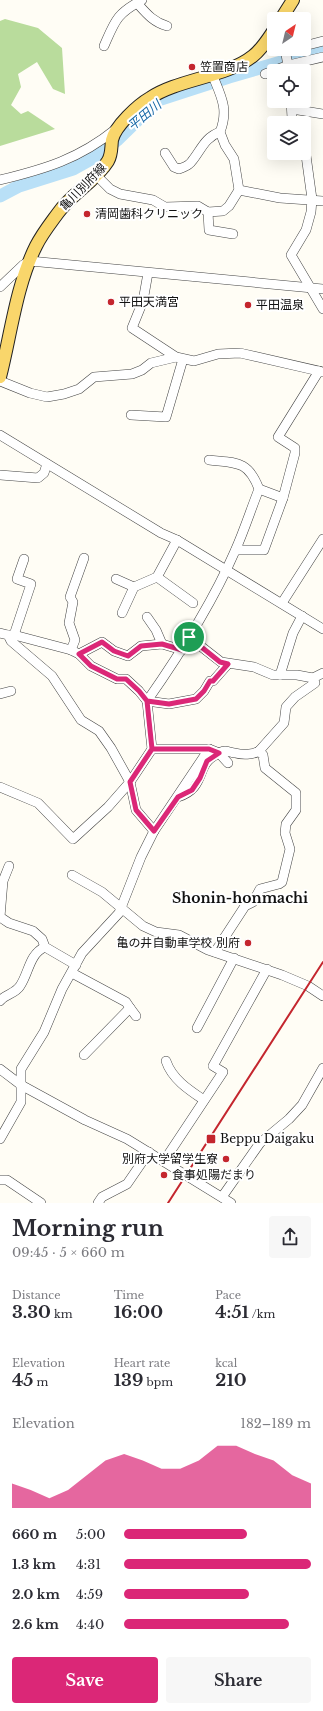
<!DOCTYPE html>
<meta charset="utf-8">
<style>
body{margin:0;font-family:"Libre Baskerville","Noto Sans JP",serif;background:#f7f7f7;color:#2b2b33;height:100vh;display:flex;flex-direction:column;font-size:15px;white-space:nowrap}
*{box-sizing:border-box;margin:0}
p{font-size:13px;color:#7c7c81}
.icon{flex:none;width:22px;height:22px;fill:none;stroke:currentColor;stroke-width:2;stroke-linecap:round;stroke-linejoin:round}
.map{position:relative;height:1203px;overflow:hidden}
.drawer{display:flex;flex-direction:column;background:#fff;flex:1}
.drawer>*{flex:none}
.needle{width:26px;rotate:35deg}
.buttons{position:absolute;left:267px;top:12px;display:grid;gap:8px}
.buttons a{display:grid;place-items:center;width:44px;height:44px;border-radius:4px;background:#fff;box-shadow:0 4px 16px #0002;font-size:20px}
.pin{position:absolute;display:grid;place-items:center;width:34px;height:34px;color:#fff;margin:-17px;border:2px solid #fff;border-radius:50%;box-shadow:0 1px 4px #0007}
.round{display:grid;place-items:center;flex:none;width:42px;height:42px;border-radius:4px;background:#f7f7f7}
.head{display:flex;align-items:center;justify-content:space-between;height:68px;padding:0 12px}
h1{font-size:22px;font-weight:800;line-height:30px}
.stats{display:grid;grid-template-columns:repeat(3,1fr);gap:6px;height:68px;padding:4px 12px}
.stats div{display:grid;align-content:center}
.stats b{font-size:17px;font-weight:800}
.stats small{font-size:11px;font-weight:400}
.stats p{font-size:11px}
.chart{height:112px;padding:8px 12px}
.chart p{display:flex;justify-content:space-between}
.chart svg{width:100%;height:72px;margin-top:4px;fill:#db2777;opacity:.7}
.action{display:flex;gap:8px;margin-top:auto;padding:8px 12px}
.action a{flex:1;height:46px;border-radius:4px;background:#db2777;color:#fff;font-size:16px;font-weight:800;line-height:46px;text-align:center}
.action a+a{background:#f7f7f7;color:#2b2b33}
ul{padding:0 12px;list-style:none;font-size:13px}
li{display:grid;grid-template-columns:64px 48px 1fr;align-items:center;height:30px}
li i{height:10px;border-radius:5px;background:#db2777}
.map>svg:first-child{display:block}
.forest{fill:#b9dc9c}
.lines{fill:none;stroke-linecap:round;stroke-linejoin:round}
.river{stroke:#b9e0f7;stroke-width:13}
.minor-casing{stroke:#444;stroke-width:10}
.major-casing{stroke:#222;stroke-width:14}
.minor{stroke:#fff;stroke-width:9}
.major{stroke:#f9d66b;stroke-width:12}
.rail{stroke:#c4262e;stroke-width:2}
.route-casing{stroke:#fff;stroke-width:8}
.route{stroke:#db2777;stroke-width:5}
.poi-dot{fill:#c4262e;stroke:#fff;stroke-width:1.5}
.labels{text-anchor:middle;stroke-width:4;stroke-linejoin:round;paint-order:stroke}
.poi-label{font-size:12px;fill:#111;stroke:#fff;text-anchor:start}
.street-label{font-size:12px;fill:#111;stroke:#fff}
.water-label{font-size:13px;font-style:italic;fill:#1768a6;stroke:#fff}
.quarter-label{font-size:14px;font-weight:bold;fill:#111;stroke:#fff}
</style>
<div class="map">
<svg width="323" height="1203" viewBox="0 0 323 1203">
<rect width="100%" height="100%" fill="#fffdf5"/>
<polygon class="forest" points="5,19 38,28 62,48 65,94 53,89 37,62 18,74 21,87 11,105 21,114 28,111 55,129 0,146 0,21"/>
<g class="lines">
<polyline class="river" points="0,196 19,186 73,169 100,154 117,140 158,100 229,77 323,50"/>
<defs>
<g id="minor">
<path d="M137,3C146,13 153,22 167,26"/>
<path d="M104,46C115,21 116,14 142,0"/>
<polyline points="304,46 323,41"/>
<polyline points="285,49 289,71"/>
<path d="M212,74C221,96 229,109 220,132L225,145L234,159L239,190L280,198L323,201"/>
<polyline points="265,74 289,65 323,57"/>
<polyline points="291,101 292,118 295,123"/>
<polyline points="292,109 323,114"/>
<polyline points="304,141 312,199 311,212 306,230 291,255 323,309"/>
<path d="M165,153L174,167L179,169C184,167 189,166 192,161C201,150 205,137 220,132"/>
<polyline points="96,175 110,189 120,194 153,200 165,207 198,206 208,212 223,211 229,206 239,190"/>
<path d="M0,180C45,169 79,159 116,129"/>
<polyline points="208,212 209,230 233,234"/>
<polyline points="148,273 143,301 132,328 176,357 194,361 218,354 240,353 323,372"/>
<polyline points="0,287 23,265 30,261 323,289"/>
<polyline points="0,381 30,393 47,397 64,394 79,389 94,377 132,374 142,370 151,363 176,357"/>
<polyline points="131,415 166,417 183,359"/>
<polyline points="0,435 161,533 177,540 323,629"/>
<polyline points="0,475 38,478 44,473 47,464"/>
<polyline points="259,489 283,498"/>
<polyline points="236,550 264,550 283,498 295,453 295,448 278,437 319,371"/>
<polyline points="157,577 193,603"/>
<polyline points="116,579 134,587"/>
<polyline points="282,603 323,539"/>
<polyline points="122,613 134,587 157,577 177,540"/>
<polyline points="147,617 156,630 162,644"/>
<polyline points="0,633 8,635 11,641 52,676 81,720 99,731 111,748 130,782 136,810 154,831"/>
<polyline points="8,635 14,635 71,650 79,654 91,666 117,679 126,679 139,691 147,701 169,704 196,699 204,691 210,681 213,681 228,664"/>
<polyline points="14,635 31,584 17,579 24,559"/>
<polyline points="189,637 221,662 254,667 273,675 297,675 313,678"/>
<polyline points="71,650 75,640 69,623 73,602 70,597 84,558"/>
<polyline points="79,654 102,642 114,651 128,656 141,646 162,644 182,650"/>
<polyline points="280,675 293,633 302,616"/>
<polyline points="0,694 11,691"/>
<polyline points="152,749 209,749 219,753 228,763"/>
<path d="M0,787L38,803L73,839L108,807L130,782L152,749L147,701C180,654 212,604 235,551C244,531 251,509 259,489C248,460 236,463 209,460"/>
<path d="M178,797C206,788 196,766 214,756C216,754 222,751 225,751C228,751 232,753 235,753C242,755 253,755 259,751L284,723L286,707L295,697L315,683L313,678L323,673"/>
<polyline points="9,866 3,881 0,917 9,923 33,931 42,939 45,947 76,965"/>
<polyline points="72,875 102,892 143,926 156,932 179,935 208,950 282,975 308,986 323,996"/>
<polyline points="215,952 245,906 253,902 260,889 279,884 282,882 290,849 285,833 286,824 296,810 296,793 265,768 263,755 259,751"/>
<polyline points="72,973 126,1002 130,1008 84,1055"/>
<path d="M0,1001C5,994 15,994 20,986C29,973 29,954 45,947"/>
<polyline points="130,1008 136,1016"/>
<polyline points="197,1028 234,958"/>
<path d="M166,1061C172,1079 189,1090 204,1100"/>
<polyline points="0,1069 21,1085 85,1120 127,1139 231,1203"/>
<polyline points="0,1139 21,1102 21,1069 44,1032 62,989 82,953 119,913 141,857 154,831 209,749"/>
<polyline points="164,1161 223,1072 213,1066 267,969"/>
<polyline points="0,1180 7,1180 41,1203"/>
<polyline points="222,1197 260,1143 289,1119 302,1105 323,1068"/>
<polyline points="98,1203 102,1197 127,1184 149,1152"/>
</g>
<g id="major">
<polyline points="281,19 293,0"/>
<path d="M0,377C11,334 16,286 36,246C42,234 50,224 58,213C72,193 95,182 108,161C112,154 111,148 112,140C115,126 138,105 150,98C178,79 227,77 253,56C262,49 268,39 274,30"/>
</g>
</defs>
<use href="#minor" class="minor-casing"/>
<use href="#major" class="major-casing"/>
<use href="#minor" class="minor"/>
<use href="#major" class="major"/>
<polyline class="rail" points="168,1203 323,962"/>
</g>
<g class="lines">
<defs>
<polyline id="route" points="189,637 182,650 162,644 141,646 128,656 114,651 102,642 79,654 91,666 117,679 126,679 139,691 147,701 152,749 130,782 136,810 154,831 178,797 192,790 200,778 207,761 219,753 209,749 152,749 147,701 169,704 196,699 204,691 210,681 213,681 228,664 220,662 189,637"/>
</defs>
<use href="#route" class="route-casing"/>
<use href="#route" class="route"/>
</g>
<g class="poi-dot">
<circle cx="192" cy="67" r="4"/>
<circle cx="87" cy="214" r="4"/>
<circle cx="111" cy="302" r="4"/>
<circle cx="248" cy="305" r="4"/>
<circle cx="248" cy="943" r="4"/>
<rect x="206" y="1134" width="10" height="10" rx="2"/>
<circle cx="226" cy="1159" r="4"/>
<circle cx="164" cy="1175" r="4"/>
</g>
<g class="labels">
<g class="poi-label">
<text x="200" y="71">笠置商店</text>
<text x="95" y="218">清岡歯科クリニック</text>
<text x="119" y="306">平田天満宮</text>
<text x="256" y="309">平田温泉</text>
<text x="240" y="947" text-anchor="end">亀の井自動車学校 別府</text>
<text x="220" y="1143">Beppu Daigaku</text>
<text x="218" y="1163" text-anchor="end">別府大学留学生寮</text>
<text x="172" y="1179">食事処陽だまり</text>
</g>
<g class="street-label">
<text transform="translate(83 187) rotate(-46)" y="4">亀川別府線</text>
</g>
<g class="water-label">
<text transform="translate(144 115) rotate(-40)" y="5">平田川</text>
</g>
<g class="quarter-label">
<text x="240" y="903">Shonin-honmachi</text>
</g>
</g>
</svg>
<div class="buttons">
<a><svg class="needle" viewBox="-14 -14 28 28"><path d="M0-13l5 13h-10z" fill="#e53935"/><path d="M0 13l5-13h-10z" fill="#7c7c81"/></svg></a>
<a><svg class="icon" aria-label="locate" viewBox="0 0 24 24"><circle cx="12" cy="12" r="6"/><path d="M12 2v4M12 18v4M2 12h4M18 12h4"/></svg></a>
<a><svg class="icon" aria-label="layers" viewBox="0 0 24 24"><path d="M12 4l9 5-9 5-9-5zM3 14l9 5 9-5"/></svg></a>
</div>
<div class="pin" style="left:189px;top:637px;background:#1e9e55"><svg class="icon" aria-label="arrive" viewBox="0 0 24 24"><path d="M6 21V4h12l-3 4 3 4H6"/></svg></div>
</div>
<section class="drawer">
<div class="head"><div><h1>Morning run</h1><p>09:45 · 5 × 660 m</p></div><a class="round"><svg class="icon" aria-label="share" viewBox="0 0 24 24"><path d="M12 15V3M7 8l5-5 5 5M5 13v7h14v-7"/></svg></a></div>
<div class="stats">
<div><p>Distance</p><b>3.30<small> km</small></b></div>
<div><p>Time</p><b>16:00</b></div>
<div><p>Pace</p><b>4:51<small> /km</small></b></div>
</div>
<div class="stats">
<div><p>Elevation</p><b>45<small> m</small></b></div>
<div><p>Heart rate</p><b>139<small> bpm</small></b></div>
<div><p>kcal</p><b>210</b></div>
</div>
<div class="chart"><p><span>Elevation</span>182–189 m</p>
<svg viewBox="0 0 160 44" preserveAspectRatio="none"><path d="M0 44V29L10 33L20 38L30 33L40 24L50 15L60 11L70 15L80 20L90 20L100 15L110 6L120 6L130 11L140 15L150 24L160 29V44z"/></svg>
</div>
<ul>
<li><b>660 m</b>5:00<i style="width:66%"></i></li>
<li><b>1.3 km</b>4:31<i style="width:100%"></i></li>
<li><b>2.0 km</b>4:59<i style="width:67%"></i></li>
<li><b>2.6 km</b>4:40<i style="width:88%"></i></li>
</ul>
<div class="action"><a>Save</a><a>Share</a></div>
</section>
